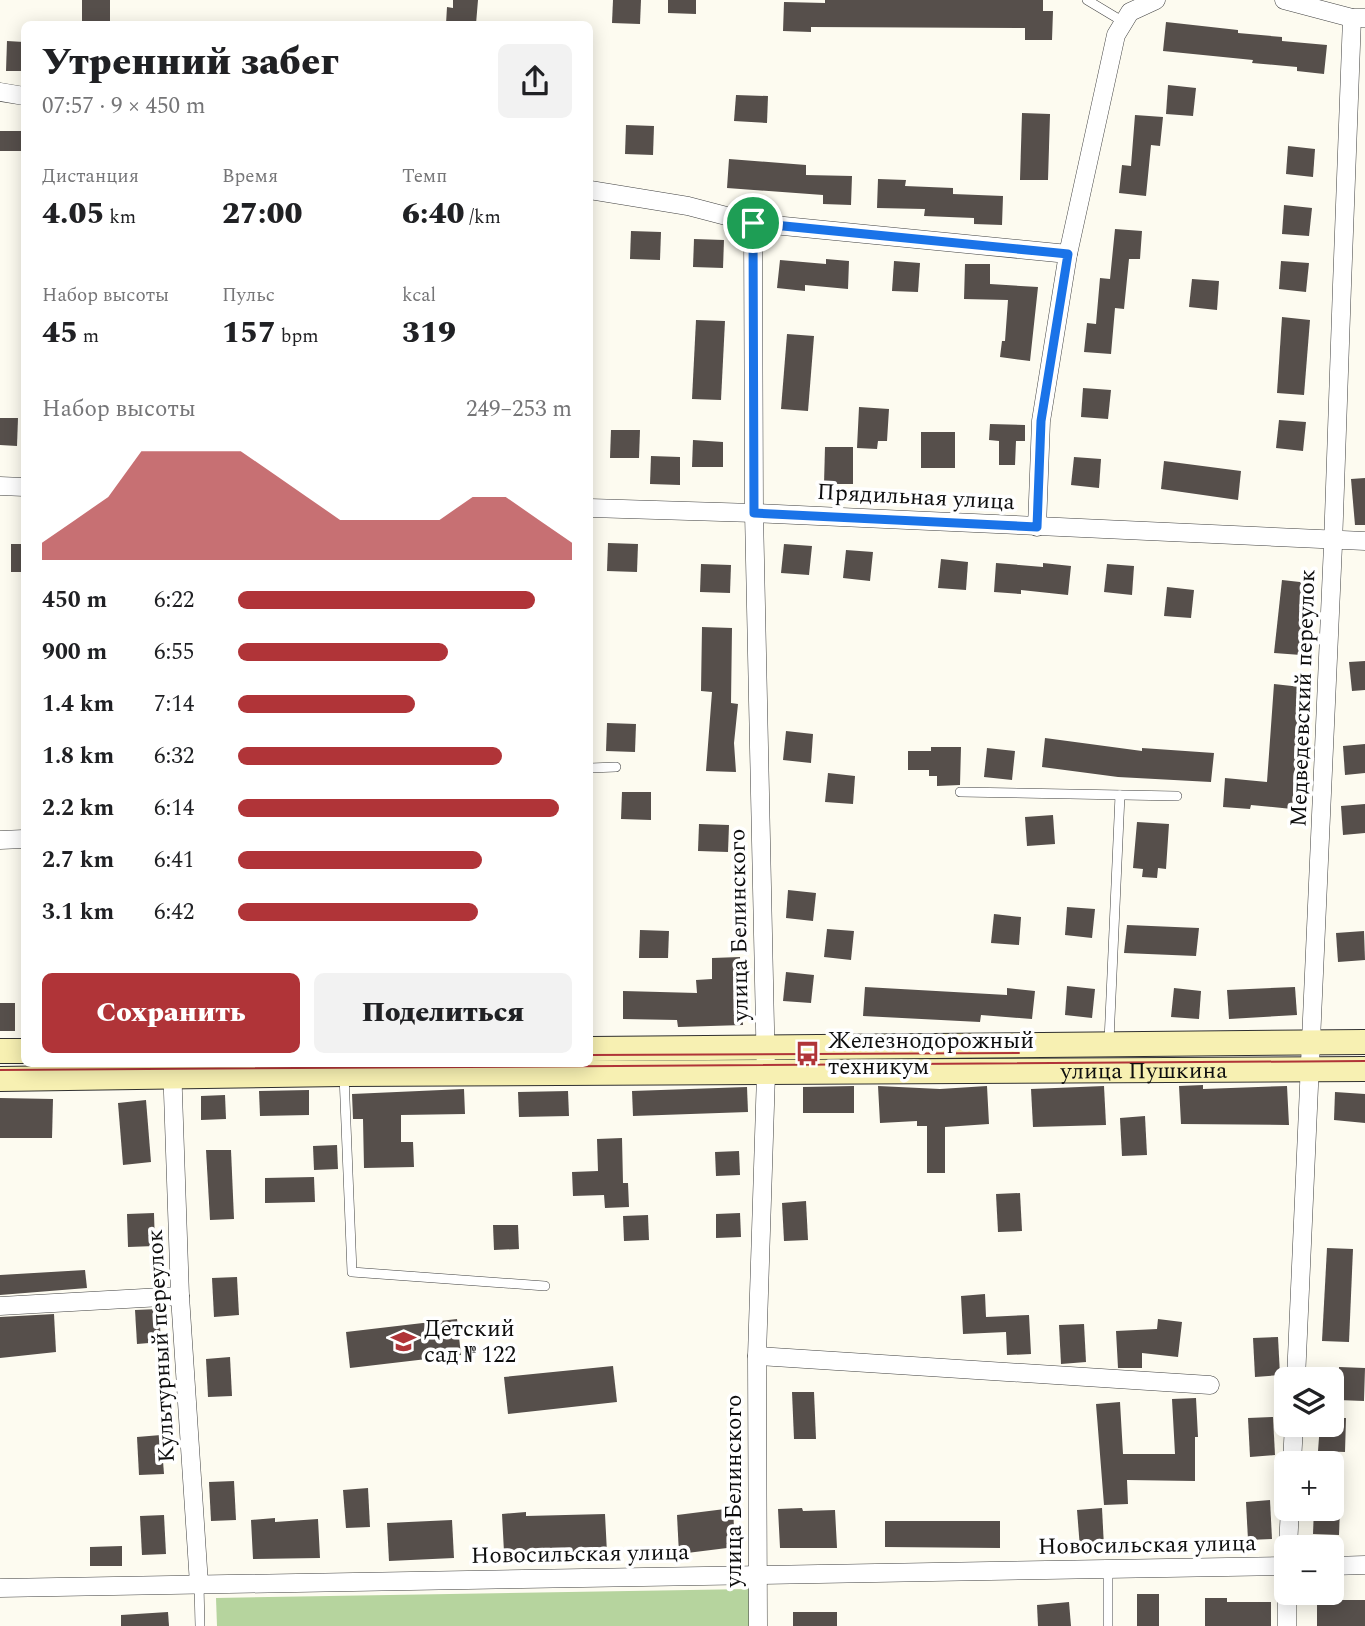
<!DOCTYPE html>
<html lang="ru">
<meta charset="utf-8">
<style>
body{margin:0;font-family:Spectral,serif;background:#f2f2f2;color:#202124;height:100vh;display:flex;flex-direction:column;font-size:26px;white-space:nowrap}
*{box-sizing:border-box;margin:0}
p{font-size:23px;color:#757577}
.icon{flex:none;width:38px;height:38px;fill:none;stroke:currentColor;stroke-width:2;stroke-linecap:round;stroke-linejoin:round}
.map{position:relative;flex:1;overflow:hidden}
.panel{position:absolute;left:21px;top:21px;width:572px;height:1046px;display:flex;flex-direction:column;background:#fff;border-radius:10px;box-shadow:0 4px 18px #0003}
.panel>*{flex:none}
.tools{position:absolute;left:1274px;top:1367px;display:grid;gap:14px}
.tools a{display:grid;place-items:center;width:70px;height:70px;border-radius:10px;background:#fff;box-shadow:0 4px 18px #0003;font-size:35px}
.pin{position:absolute;display:grid;place-items:center;width:60px;height:60px;color:#fff;margin:-30px;border:4px solid #fff;border-radius:50%;box-shadow:0 2px 7px #0007}
.round{display:grid;place-items:center;flex:none;width:74px;height:74px;border-radius:10px;background:#f2f2f2}
.head{display:flex;align-items:center;justify-content:space-between;height:119px;padding:0 21px}
h1{font-size:38px;font-weight:800;line-height:52px}
.figures{display:grid;grid-template-columns:repeat(3,1fr);gap:10px;height:119px;padding:7px 21px}
.figures div{display:grid;align-content:center}
.figures b{font-size:30px;font-weight:800}
.figures small{font-size:19px;font-weight:400}
.figures p{font-size:19px}
.chart{height:196px;padding:14px 21px}
.chart p{display:flex;justify-content:space-between}
.chart svg{width:100%;height:126px;margin-top:7px;fill:#b03438;opacity:.7}
.button{display:flex;gap:14px;margin-top:auto;padding:14px 21px}
.button a{flex:1;height:80px;border-radius:10px;background:#b03438;color:#fff;font-size:28px;font-weight:800;line-height:80px;text-align:center}
.button a+a{background:#f2f2f2;color:#202124}
ul{padding:0 21px;list-style:none;font-size:23px}
li{display:grid;grid-template-columns:112px 84px 1fr;align-items:center;height:52px}
li i{height:18px;border-radius:9px;background:#b03438}
.map>svg:first-child{display:block}
.forest{fill:#b6d49e}
.building{fill:#564f4b}
.lines{fill:none;stroke-linecap:round;stroke-linejoin:round}
.lane-casing{stroke:#414141;stroke-width:10}
.street-casing{stroke:#414141;stroke-width:19}
.secondary-casing{stroke:#303030;stroke-width:26}
.lane{stroke:#fff;stroke-width:9}
.street{stroke:#fff;stroke-width:18}
.secondary{stroke:#f7f0b2;stroke-width:24}
.tram{stroke:#b03438;stroke-width:2}
.route-casing{stroke:#fff;stroke-width:14}
.route{stroke:#1a73e8;stroke-width:9}
.labels{text-anchor:middle;stroke-width:7;stroke-linejoin:round;paint-order:stroke}
.street-label{font-size:23px;fill:#0e0e0e;stroke:#fff}
.poi-label{font-size:23px;fill:#0e0e0e;stroke:#fff;text-anchor:start}
</style>
<div class="map">
<svg width="1365" height="1626" viewBox="0 0 1365 1626">
<rect width="100%" height="100%" fill="#fdfbf0"/>
<polygon class="forest" points="750,1589 750,1626 217,1626 216,1598"/>
<g class="building">
<polygon points="82,0 110,0 110,22 82,21"/>
<polygon points="453,0 478,0 476,24 446,24 447,7 453,8"/>
<polygon points="613,0 641,0 640,24 612,23"/>
<polygon points="668,0 696,0 696,14 668,13"/>
<polygon points="825,0 1043,0 1043,11 1053,11 1052,40 1025,40 1025,28 811,27 811,32 783,31 784,2 825,3"/>
<polygon points="1166,22 1238,30 1238,33 1282,37 1282,41 1327,45 1324,74 1297,71 1297,67 1252,63 1253,60 1163,51"/>
<polygon points="7,41 24,42 24,71 6,71"/>
<polygon points="1168,85 1196,88 1193,116 1166,114"/>
<polygon points="736,95 768,96 767,123 734,121"/>
<polygon points="1022,113 1050,114 1048,180 1020,180"/>
<polygon points="1135,115 1163,117 1160,146 1151,145 1146,196 1119,193 1122,165 1131,166"/>
<polygon points="626,125 654,126 653,155 625,154"/>
<rect x="0" y="131" width="24" height="20"/>
<polygon points="1288,146 1315,149 1313,177 1286,174"/>
<polygon points="729,159 806,165 806,175 852,176 851,205 823,204 823,195 727,188"/>
<polygon points="878,179 906,180 905,186 953,188 953,194 1003,196 1002,225 974,224 974,218 924,216 925,209 877,208"/>
<polygon points="1284,205 1312,208 1309,236 1282,234"/>
<polygon points="1115,229 1142,231 1140,259 1129,259 1124,309 1115,308 1111,354 1084,352 1087,323 1096,324 1100,278 1110,279"/>
<polygon points="631,231 661,232 660,260 630,259"/>
<polygon points="694,239 724,240 723,268 693,267"/>
<polygon points="826,259 849,261 848,289 805,285 805,291 777,288 780,260 826,264"/>
<polygon points="894,261 920,263 918,292 892,291"/>
<polygon points="1281,261 1309,263 1306,292 1279,289"/>
<polygon points="965,264 990,264 990,284 1038,287 1030,361 1000,357 1002,341 1005,341 1008,300 964,299"/>
<polygon points="1192,279 1219,281 1217,310 1189,307"/>
<polygon points="1282,317 1310,320 1304,395 1277,393"/>
<polygon points="696,320 725,321 721,400 692,399"/>
<polygon points="787,334 814,336 808,411 781,409"/>
<polygon points="1083,388 1111,390 1108,419 1081,417"/>
<polygon points="859,407 889,409 887,441 878,441 877,449 857,448"/>
<polygon points="0,418 18,418 17,446 0,445"/>
<polygon points="1279,420 1306,422 1303,451 1276,448"/>
<polygon points="990,424 1025,425 1025,441 1016,441 1015,465 999,465 999,441 989,440"/>
<polygon points="611,430 640,430 639,458 610,458"/>
<rect x="921" y="432" width="34" height="36"/>
<polygon points="693,440 723,442 723,467 692,467"/>
<polygon points="825,447 853,447 853,484 824,484"/>
<polygon points="651,456 680,457 680,485 650,484"/>
<polygon points="1074,457 1101,459 1099,488 1071,485"/>
<polygon points="1164,461 1241,471 1238,500 1161,489"/>
<polygon points="1365,478 1365,525 1355,525 1351,479"/>
<polygon points="608,543 638,544 637,572 607,571"/>
<rect x="11" y="544" width="13" height="28"/>
<polygon points="784,544 812,546 809,575 781,573"/>
<polygon points="846,550 873,552 870,581 843,578"/>
<polygon points="941,559 968,562 966,590 938,588"/>
<polygon points="996,563 1043,567 1043,563 1071,566 1068,595 1021,590 1021,594 994,592"/>
<polygon points="701,564 731,565 730,593 700,592"/>
<polygon points="1107,564 1134,566 1132,595 1104,592"/>
<polygon points="1282,580 1309,583 1301,655 1274,653"/>
<polygon points="1167,587 1194,590 1191,618 1164,616"/>
<polygon points="702,627 732,628 731,703 738,704 734,743 736,772 706,771 712,692 701,691"/>
<polygon points="1365,661 1365,690 1352,691 1349,662"/>
<polygon points="1274,684 1301,687 1292,809 1251,805 1250,809 1223,807 1225,778 1267,782"/>
<polygon points="607,723 636,724 635,752 606,751"/>
<polygon points="786,731 813,734 811,763 783,760"/>
<polygon points="1045,738 1142,751 1142,748 1214,753 1211,782 1118,777 1042,767"/>
<polygon points="1365,744 1365,773 1345,775 1343,746"/>
<polygon points="931,747 961,747 960,785 937,786 937,776 929,776 929,770 908,770 908,751 931,751"/>
<polygon points="987,748 1015,751 1012,780 984,777"/>
<polygon points="828,773 855,776 853,804 825,802"/>
<polygon points="622,792 651,792 651,820 621,819"/>
<polygon points="1365,804 1365,833 1343,835 1341,806"/>
<polygon points="1053,815 1055,844 1027,846 1025,817"/>
<polygon points="1137,822 1169,824 1166,869 1158,868 1157,878 1142,877 1143,869 1133,868"/>
<polygon points="699,824 729,825 728,852 698,851"/>
<polygon points="788,890 816,893 813,921 786,918"/>
<polygon points="1067,907 1095,909 1092,938 1065,935"/>
<polygon points="994,914 1021,917 1019,945 991,943"/>
<polygon points="1127,925 1199,928 1196,956 1124,953"/>
<polygon points="827,929 854,931 851,960 824,957"/>
<polygon points="640,930 669,931 668,958 639,958"/>
<polygon points="1364,931 1365,960 1338,962 1336,933"/>
<polygon points="740,957 743,1025 678,1027 677,1020 623,1019 623,991 697,993 696,980 712,979 712,958"/>
<polygon points="786,972 814,975 811,1003 783,1001"/>
<polygon points="1067,986 1095,989 1092,1018 1065,1015"/>
<polygon points="865,987 1007,995 1007,988 1035,991 1032,1019 981,1015 980,1022 863,1016"/>
<polygon points="1295,987 1297,1015 1229,1019 1227,990"/>
<polygon points="1174,988 1201,991 1199,1019 1171,1017"/>
<rect x="0" y="1003" width="15" height="28"/>
<polygon points="1203,1085 1203,1089 1287,1086 1289,1125 1181,1124 1179,1086"/>
<polygon points="854,1086 854,1113 803,1113 803,1087"/>
<polygon points="878,1086 940,1089 987,1086 989,1124 945,1127 945,1173 927,1173 927,1126 917,1126 917,1121 880,1123"/>
<polygon points="1104,1086 1106,1125 1033,1127 1031,1089"/>
<polygon points="747,1087 748,1112 633,1116 632,1091"/>
<polygon points="464,1089 465,1114 401,1115 401,1142 413,1142 414,1167 364,1168 363,1119 353,1119 352,1094"/>
<polygon points="309,1090 309,1115 260,1116 259,1091"/>
<polygon points="568,1091 569,1116 519,1117 518,1092"/>
<polygon points="1335,1092 1365,1094 1365,1123 1334,1120"/>
<polygon points="225,1095 226,1119 201,1120 201,1096"/>
<polygon points="0,1098 53,1099 52,1138 0,1138"/>
<polygon points="146,1100 151,1162 123,1165 118,1103"/>
<polygon points="1145,1116 1147,1155 1122,1156 1120,1118"/>
<polygon points="622,1138 623,1183 628,1183 629,1207 605,1208 604,1195 573,1196 572,1172 598,1171 597,1139"/>
<polygon points="337,1145 338,1169 314,1170 313,1146"/>
<polygon points="206,1150 231,1150 234,1219 210,1220"/>
<polygon points="739,1151 740,1175 716,1176 715,1152"/>
<polygon points="314,1177 315,1202 265,1203 265,1178"/>
<polygon points="1020,1193 1022,1231 998,1232 996,1194"/>
<polygon points="806,1201 808,1240 784,1241 782,1203"/>
<polygon points="154,1213 155,1246 128,1247 127,1214"/>
<polygon points="740,1213 741,1237 716,1238 716,1214"/>
<polygon points="648,1215 649,1240 624,1241 623,1216"/>
<polygon points="493,1225 518,1225 519,1249 494,1250"/>
<polygon points="1327,1248 1353,1249 1349,1342 1322,1341"/>
<polygon points="85,1270 87,1288 0,1295 0,1275"/>
<polygon points="237,1277 239,1315 214,1317 212,1278"/>
<polygon points="985,1294 986,1317 1029,1315 1031,1354 1007,1355 1006,1332 963,1334 961,1296"/>
<polygon points="159,1309 161,1342 137,1344 135,1310"/>
<polygon points="54,1314 56,1352 0,1358 0,1317"/>
<polygon points="457,1319 461,1355 350,1368 346,1332"/>
<polygon points="1158,1319 1182,1322 1178,1357 1142,1353 1142,1368 1118,1368 1116,1331 1157,1329"/>
<polygon points="1084,1324 1086,1362 1061,1364 1059,1325"/>
<polygon points="1278,1337 1280,1375 1255,1377 1253,1338"/>
<polygon points="230,1357 232,1396 208,1397 206,1359"/>
<polygon points="613,1366 617,1402 508,1414 504,1377"/>
<polygon points="1339,1367 1365,1368 1364,1401 1338,1400"/>
<polygon points="792,1392 814,1392 816,1439 794,1439"/>
<polygon points="1196,1398 1198,1437 1195,1437 1195,1481 1127,1480 1128,1504 1104,1505 1096,1404 1120,1402 1123,1454 1175,1454 1172,1399"/>
<polygon points="1273,1417 1275,1455 1250,1457 1248,1418"/>
<polygon points="1332,1418 1346,1418 1345,1452 1318,1451 1320,1424 1332,1424"/>
<polygon points="161,1435 164,1474 139,1475 137,1437"/>
<polygon points="234,1481 236,1520 211,1521 209,1482"/>
<polygon points="368,1488 370,1527 346,1528 343,1490"/>
<polygon points="1270,1500 1272,1539 1248,1540 1246,1502"/>
<polygon points="733,1508 735,1547 679,1554 677,1515"/>
<polygon points="802,1508 803,1511 835,1510 837,1548 780,1548 778,1509"/>
<polygon points="1102,1508 1104,1547 1080,1548 1077,1510"/>
<polygon points="1314,1508 1340,1508 1339,1535 1313,1534"/>
<polygon points="526,1512 526,1516 605,1514 607,1553 504,1552 502,1514"/>
<polygon points="164,1515 166,1554 142,1555 140,1516"/>
<polygon points="275,1518 275,1522 318,1519 320,1558 253,1559 251,1520"/>
<polygon points="452,1520 454,1558 389,1561 387,1523"/>
<polygon points="885,1521 1000,1521 1000,1548 885,1547"/>
<polygon points="122,1546 122,1566 90,1566 90,1547"/>
<rect x="1137" y="1594" width="22" height="32"/>
<polygon points="1205,1598 1227,1598 1227,1602 1271,1602 1271,1626 1205,1626"/>
<rect x="1317" y="1600" width="48" height="26"/>
<polygon points="1069,1602 1071,1626 1038,1626 1037,1605"/>
<polygon points="168,1612 169,1626 121,1626 121,1615"/>
<rect x="793" y="1612" width="44" height="14"/>
</g>
<g class="lines">
<defs>
<g id="lane">
<polyline points="1087,0 1122,21"/>
<polyline points="590,768 616,767"/>
<polyline points="960,792 1177,796"/>
<polyline points="1109,1041 1120,795"/>
<polyline points="344,1075 352,1272 545,1286"/>
<polyline points="199,1584 200,1626"/>
<polyline points="1108,1626 1108,1569"/>
</g>
<g id="street">
<polyline points="1284,0 1352,18 1365,18"/>
<polyline points="0,92 24,96"/>
<polyline points="590,190 688,206 753,223 1068,254"/>
<polyline points="753,223 754,513 766,1074 757,1356 758,1626"/>
<polyline points="0,486 24,487"/>
<polyline points="590,508 754,513 1365,541"/>
<polyline points="1037,527 1041,421 1068,254 1116,35 1130,12 1156,0"/>
<polyline points="0,840 24,839"/>
<polyline points="172,1064 180,1296 199,1584"/>
<polyline points="0,1306 180,1296"/>
<polyline points="757,1356 1210,1385"/>
<path d="M1296,1379C1309,1101 1322,823 1333,545C1340,369 1344,194 1352,18"/>
<polyline points="1292,1463 1294,1424"/>
<polyline points="1288,1547 1290,1508"/>
<polyline points="1332,1566 1365,1565"/>
<polyline points="0,1588 1286,1566"/>
<polyline points="1287,1592 1287,1626"/>
</g>
<g id="secondary">
<polyline points="590,1049 1365,1042"/>
<polyline points="0,1051 24,1051"/>
<path id="s1" d="M0,1079L344,1074L1365,1069"/>
</g>
</defs>
<use href="#lane" class="lane-casing"/>
<use href="#street" class="street-casing"/>
<use href="#secondary" class="secondary-casing"/>
<use href="#lane" class="lane"/>
<use href="#street" class="street"/>
<use href="#secondary" class="secondary"/>
<g class="tram">
<polyline points="590,1055 1019,1053"/>
<polyline points="0,1070 1365,1061"/>
</g>
</g>
<g class="lines">
<defs>
<polygon id="route" points="753,223 1068,254 1041,421 1037,527 754,513"/>
</defs>
<use href="#route" class="route-casing"/>
<use href="#route" class="route"/>
</g>
<defs>
<symbol id="bus-bare" viewBox="-9 -9 18 18"><path d="M-5-6H5V4H4V6H2V4H-2V6H-4V4H-5ZM-3.5-4V0h7V-4ZM-3.5 1.2v1.5H-2V1.2ZM2 1.2v1.5H3.5V1.2Z" fill="#b03438" stroke="#fff" stroke-width="2.5" paint-order="stroke"/></symbol>
<symbol id="school-bare" viewBox="-9 -9 18 18"><path d="M0-5L7-2L0 1L-7-2ZM-4 1L0 2.5L4 1V4Q0 6-4 4Z" fill="#b03438" stroke="#fff" stroke-width="2.5" paint-order="stroke"/></symbol>
</defs>
<g fill-rule="evenodd">
<use href="#bus-bare" x="790" y="1036" width="35" height="35"/>
<use href="#school-bare" x="386" y="1324" width="35" height="35"/>
</g>
<g class="labels">
<g class="street-label">
<text transform="translate(916 496) rotate(3)" y="8">Прядильная улица</text>
<text transform="translate(1302 698) rotate(-88)" y="8">Медведевский переулок</text>
<text transform="translate(738 925) rotate(-91)" y="8">улица Белинского</text>
<text dy="8" stroke="none"><textPath href="#s1" startOffset="1144">улица Пушкина</textPath></text>
<text transform="translate(160 1346) rotate(-93)" y="8">Культурный переулок</text>
<text transform="translate(733 1491) rotate(-90)" y="8">улица Белинского</text>
<text transform="translate(1147 1544) rotate(-1)" y="8">Новосильская улица</text>
<text transform="translate(580 1553) rotate(-1)" y="8">Новосильская улица</text>
</g>
<g class="poi-label">
<text x="828" y="1048">Железнодорожный<tspan x="828" dy="26">техникум</tspan></text>
<text x="424" y="1336">Детский<tspan x="424" dy="26">сад № 122</tspan></text>
</g>
</g>
</svg>
<div class="tools">
<a><svg class="icon" aria-label="layers" viewBox="0 0 24 24"><path d="M12 4l9 5-9 5-9-5zM3 14l9 5 9-5"/></svg></a>
<a>+</a>
<a>−</a>
</div>
<div class="pin" style="left:753px;top:223px;background:#1e9e55"><svg class="icon" aria-label="arrive" viewBox="0 0 24 24"><path d="M6 21V4h12l-3 4 3 4H6"/></svg></div>
<section class="panel">
<div class="head"><div><h1>Утренний забег</h1><p>07:57 · 9 × 450 m</p></div><a class="round"><svg class="icon" aria-label="share" viewBox="0 0 24 24"><path d="M12 15V3M7 8l5-5 5 5M5 13v7h14v-7"/></svg></a></div>
<div class="figures">
<div><p>Дистанция</p><b>4.05<small> km</small></b></div>
<div><p>Время</p><b>27:00</b></div>
<div><p>Темп</p><b>6:40<small> /km</small></b></div>
</div>
<div class="figures">
<div><p>Набор высоты</p><b>45<small> m</small></b></div>
<div><p>Пульс</p><b>157<small> bpm</small></b></div>
<div><p>kcal</p><b>319</b></div>
</div>
<div class="chart"><p><span>Набор высоты</span>249–253 m</p>
<svg viewBox="0 0 160 44" preserveAspectRatio="none"><path d="M0 44V38L10 30L20 22L30 6L40 6L50 6L60 6L70 14L80 22L90 30L100 30L110 30L120 30L130 22L140 22L150 30L160 38V44z"/></svg>
</div>
<ul>
<li><b>450 m</b>6:22<i style="width:89%"></i></li>
<li><b>900 m</b>6:55<i style="width:63%"></i></li>
<li><b>1.4 km</b>7:14<i style="width:53%"></i></li>
<li><b>1.8 km</b>6:32<i style="width:79%"></i></li>
<li><b>2.2 km</b>6:14<i style="width:96%"></i></li>
<li><b>2.7 km</b>6:41<i style="width:73%"></i></li>
<li><b>3.1 km</b>6:42<i style="width:72%"></i></li>
</ul>
<div class="button"><a>Сохранить</a><a>Поделиться</a></div>
</section>
</div>
